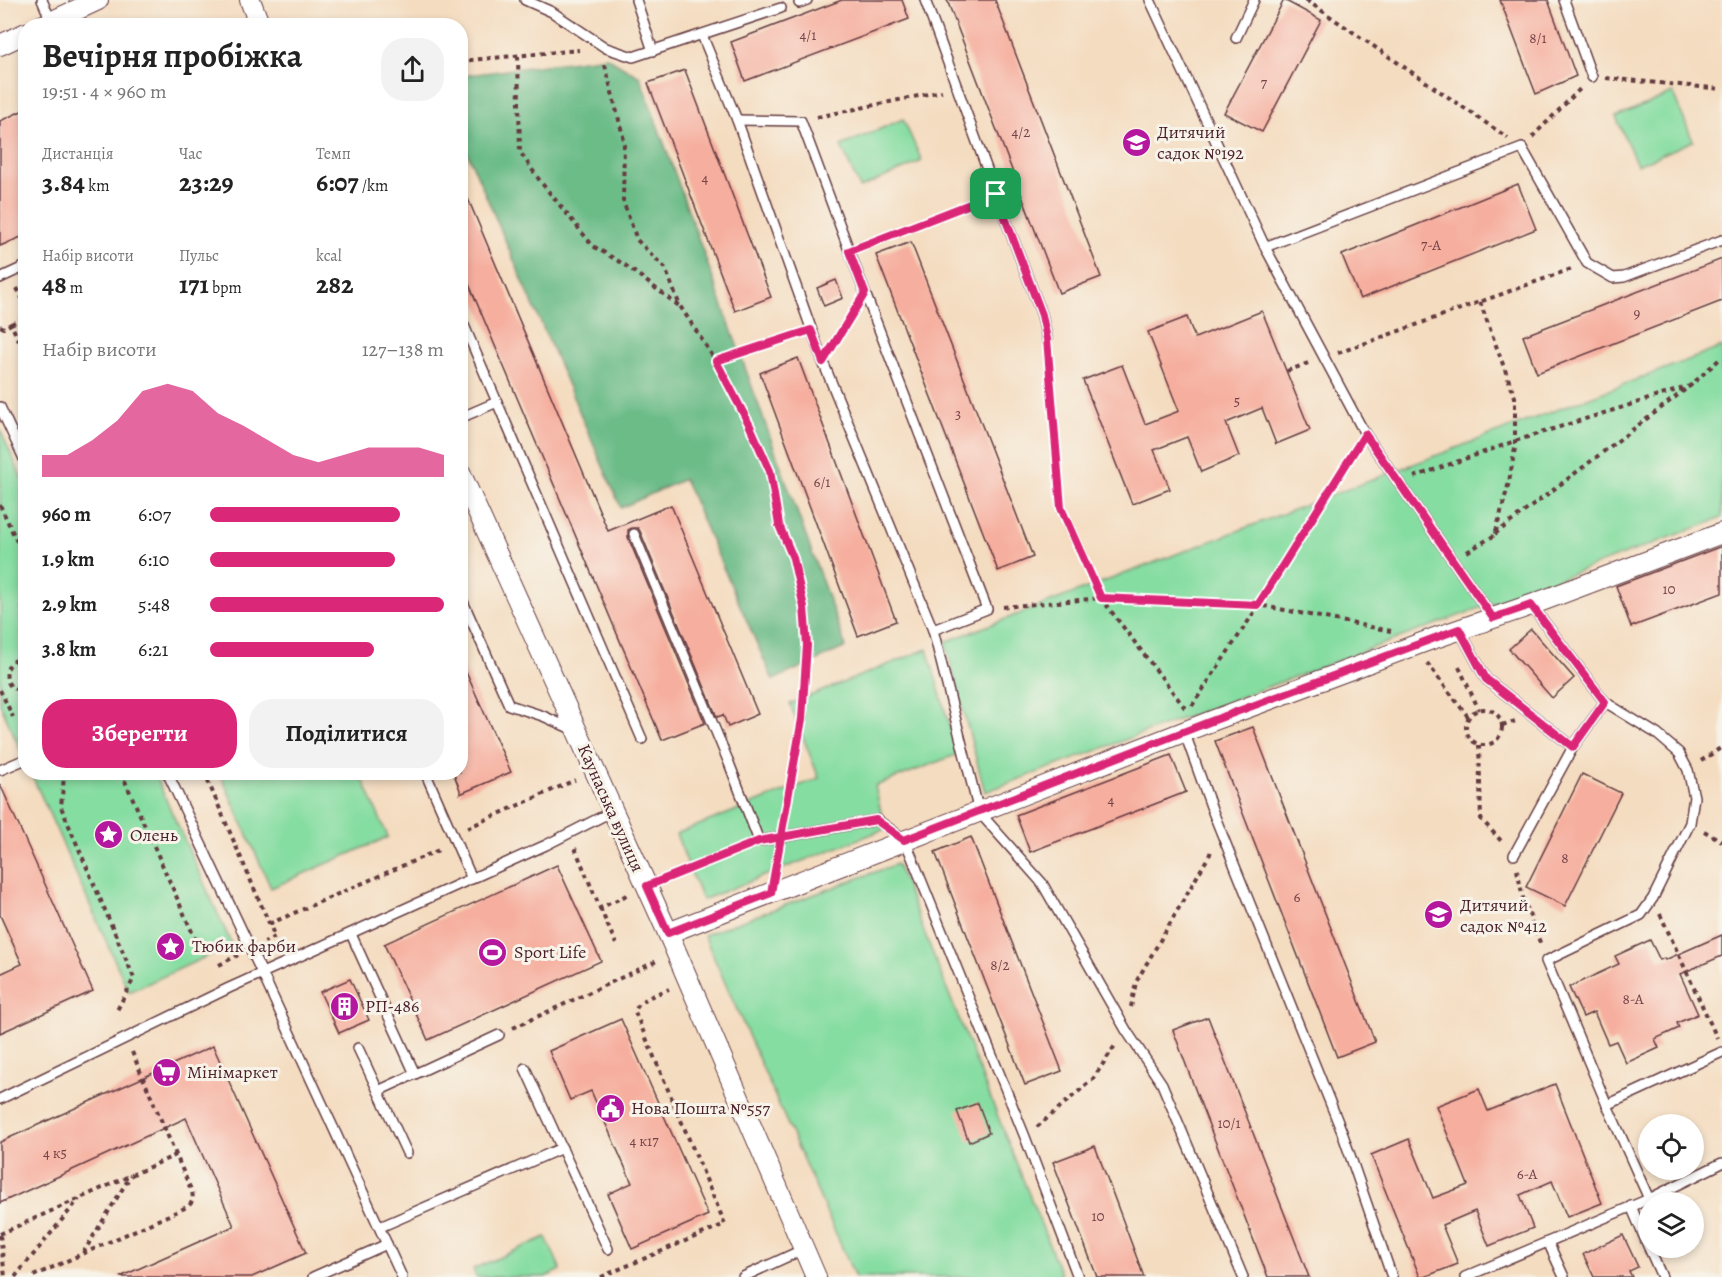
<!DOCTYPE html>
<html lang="uk">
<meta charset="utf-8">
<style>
body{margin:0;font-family:Alegreya,serif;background:#f2f2f2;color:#222;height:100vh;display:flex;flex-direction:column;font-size:22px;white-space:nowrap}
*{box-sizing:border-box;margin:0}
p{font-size:20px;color:#767676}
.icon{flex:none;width:33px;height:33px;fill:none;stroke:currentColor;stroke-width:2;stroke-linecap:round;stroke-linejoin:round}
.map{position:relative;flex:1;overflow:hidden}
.side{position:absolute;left:18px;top:18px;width:450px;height:762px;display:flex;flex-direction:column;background:#fff;border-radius:24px;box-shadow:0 3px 9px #0003}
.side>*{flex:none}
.buttons{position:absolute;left:1638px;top:1114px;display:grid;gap:12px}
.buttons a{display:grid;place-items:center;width:66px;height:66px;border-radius:50%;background:#fff;box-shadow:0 3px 9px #0003;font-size:30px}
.pin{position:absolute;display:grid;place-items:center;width:51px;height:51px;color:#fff;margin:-26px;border-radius:12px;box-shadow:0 3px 9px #0006}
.round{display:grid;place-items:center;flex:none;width:63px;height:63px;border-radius:24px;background:#f2f2f2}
.headline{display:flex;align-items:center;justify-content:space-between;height:102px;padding:0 24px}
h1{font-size:33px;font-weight:700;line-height:45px}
.stats{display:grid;grid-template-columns:repeat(3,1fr);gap:9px;height:102px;padding:6px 24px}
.stats div{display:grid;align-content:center}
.stats b{font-size:26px;font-weight:700}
.stats small{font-size:16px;font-weight:400}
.stats p{font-size:16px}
.chart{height:168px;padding:12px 24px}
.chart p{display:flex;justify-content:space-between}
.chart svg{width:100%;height:108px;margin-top:6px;fill:#db2777;opacity:.7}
.cta{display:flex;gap:12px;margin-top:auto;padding:12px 24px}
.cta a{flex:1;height:69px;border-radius:24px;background:#db2777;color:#fff;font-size:24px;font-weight:700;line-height:69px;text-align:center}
.cta a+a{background:#f2f2f2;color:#222}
ul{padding:0 24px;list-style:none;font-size:20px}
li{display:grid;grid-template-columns:96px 72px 1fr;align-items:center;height:45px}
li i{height:15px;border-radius:8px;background:#db2777}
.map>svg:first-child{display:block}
.green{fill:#86dda2;stroke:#687e66;stroke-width:1.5}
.forest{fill:#6cbc88;stroke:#5b6e5a;stroke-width:1.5}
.building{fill:#f6af9f}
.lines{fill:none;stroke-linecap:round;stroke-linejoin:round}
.service-casing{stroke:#643b41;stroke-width:12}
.minor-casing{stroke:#643b41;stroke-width:22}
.path{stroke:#643b41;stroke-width:4;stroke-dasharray:4.5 4.5;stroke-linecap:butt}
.service{stroke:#fff;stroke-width:9}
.minor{stroke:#fff;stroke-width:20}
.route-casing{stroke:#fff;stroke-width:12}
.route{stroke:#db2777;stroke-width:8}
.labels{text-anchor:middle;stroke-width:6;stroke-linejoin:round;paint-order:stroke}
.number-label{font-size:15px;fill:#754348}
.poi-label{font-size:18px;fill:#4a1f2b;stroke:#f7f3e8;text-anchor:start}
.street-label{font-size:18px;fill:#4a1f2b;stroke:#f7f3e8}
</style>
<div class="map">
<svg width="1722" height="1277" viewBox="0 0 1722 1277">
<rect width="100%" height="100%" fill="#f7f3e8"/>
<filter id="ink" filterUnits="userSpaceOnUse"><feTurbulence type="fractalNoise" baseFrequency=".0167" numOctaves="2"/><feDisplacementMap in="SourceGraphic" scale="12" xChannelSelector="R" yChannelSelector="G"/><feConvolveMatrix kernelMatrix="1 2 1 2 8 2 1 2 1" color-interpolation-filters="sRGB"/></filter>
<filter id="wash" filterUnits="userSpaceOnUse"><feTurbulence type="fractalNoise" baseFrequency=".008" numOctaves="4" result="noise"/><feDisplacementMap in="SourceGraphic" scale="24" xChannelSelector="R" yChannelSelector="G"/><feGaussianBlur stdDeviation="1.35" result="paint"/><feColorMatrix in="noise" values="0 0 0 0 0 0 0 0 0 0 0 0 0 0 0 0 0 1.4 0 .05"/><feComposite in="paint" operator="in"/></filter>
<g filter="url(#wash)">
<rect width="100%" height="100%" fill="#f4dcc0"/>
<g class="green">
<polygon points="1673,93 1693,141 1637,165 1616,117"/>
<polygon points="903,119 922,161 860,188 841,146"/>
<polygon points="1722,347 1722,518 985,792 945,642"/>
<polygon points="0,429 25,486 25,760 0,704"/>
<polygon points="927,649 958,754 875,786 885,829 702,900 676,834 819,778 790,704"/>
<polygon points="31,773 154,773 232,945 129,992"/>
<polygon points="220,773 360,773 388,837 271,888"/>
<polygon points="897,864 1062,1277 855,1277 704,935"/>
<polygon points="546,1237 561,1270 545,1277 476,1277 473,1269"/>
</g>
<polygon class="forest" points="607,57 640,77 846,647 773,680 684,479 621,508 461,138 461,76"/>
<g id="blocks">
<g class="building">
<polygon points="842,0 902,0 909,19 745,81 731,42"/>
<polygon points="947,0 995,0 1101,277 1059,293"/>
<polygon points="1284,0 1321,20 1262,132 1224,113"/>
<polygon points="1500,0 1548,0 1576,76 1536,94"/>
<polygon points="685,70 771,297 735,311 648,83"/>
<polygon points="26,109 26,235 0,246 0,121"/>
<polygon points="461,182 608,531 671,505 758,714 728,727 723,715 717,717 640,531 638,528 632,528 628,530 628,537 705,723 662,740 460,263"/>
<polygon points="1518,184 1536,229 1360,299 1342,255"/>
<polygon points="911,242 1033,557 998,571 876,255"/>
<polygon points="1722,259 1722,301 1537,373 1523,336"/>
<polygon points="836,280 843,298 824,306 817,288"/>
<polygon points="1262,311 1310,430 1276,444 1262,408 1226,423 1239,456 1201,472 1187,437 1154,450 1170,489 1132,504 1083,380 1122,365 1145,424 1179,411 1148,332 1187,317 1195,338"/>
<polygon points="798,358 896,621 858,636 760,373"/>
<polygon points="1722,546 1722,593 1631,627 1616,586"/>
<polygon points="1531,629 1574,678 1552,698 1509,649"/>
<polygon points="460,659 511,772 460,794 460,790 453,772 460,772"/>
<polygon points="1253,727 1375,1042 1337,1057 1215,741"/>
<polygon points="1171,755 1186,792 1030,852 1016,815"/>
<polygon points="1582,774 1621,793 1565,906 1526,887"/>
<polygon points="0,784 93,991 0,1033 0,974 22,964 0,915"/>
<polygon points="971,837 1062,1071 1025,1085 935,852"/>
<polygon points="557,865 601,961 428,1040 384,944"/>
<polygon points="1722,935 1722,956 1680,974 1698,1014 1677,1023 1679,1028 1655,1039 1659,1048 1626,1063 1616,1041 1608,1044 1594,1012 1583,1017 1569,987 1619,964 1615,956 1650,940 1660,960 1664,958 1665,960"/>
<polygon points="350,979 369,1020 339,1033 320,992"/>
<polygon points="1208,1017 1309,1277 1268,1277 1198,1097 1173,1030"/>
<polygon points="621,1019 708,1215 632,1249 608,1194 632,1183 591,1091 570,1100 549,1051"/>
<polygon points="213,1046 306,1253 252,1277 120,1277 234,1226 186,1118 0,1203 0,1142"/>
<polygon points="1555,1084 1602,1203 1567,1217 1552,1181 1520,1195 1533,1228 1489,1246 1475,1211 1442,1225 1458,1264 1424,1277 1420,1277 1371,1155 1409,1139 1433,1198 1468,1185 1436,1106 1479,1089 1488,1111"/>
<polygon points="978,1103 989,1133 969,1142 957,1111"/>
<polygon points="1095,1146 1144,1277 1097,1277 1053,1162"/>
<polygon points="1623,1235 1638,1267 1629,1271 1632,1277 1594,1277 1583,1254"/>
</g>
</g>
</g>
<g filter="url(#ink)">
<use href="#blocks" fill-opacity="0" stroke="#643b41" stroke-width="1.5"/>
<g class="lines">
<defs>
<g id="service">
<polyline points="42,0 51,21"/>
<polyline points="525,0 552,12 606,48 633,57 781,8"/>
<polyline points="636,0 653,51"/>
<polyline points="925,0 996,194 1042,315 1047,339"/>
<polyline points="1150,0 1265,247 1365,434 1493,618"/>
<polyline points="1564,0 1592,77"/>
<polyline points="799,3 807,0"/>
<polyline points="702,35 737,120 823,362 933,630 979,812 1042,883 1126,1030 1162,1084 1243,1277"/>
<polyline points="1236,38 1254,0"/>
<polyline points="737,120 801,121 865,293 987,609 933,630"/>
<polyline points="1265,247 1522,148 1587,263 1613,278 1624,277 1722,240"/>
<polyline points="0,278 26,266"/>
<polyline points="460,316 642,739"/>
<polyline points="0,407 26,463"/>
<polyline points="460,418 497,402"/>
<polyline points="634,534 729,763 759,841 877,820 905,840 1025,1137 1078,1277"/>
<polyline points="460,595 509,705 543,716 574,730"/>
<polyline points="1531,605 1605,702"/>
<polyline points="1459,629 1486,679 1573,747 1605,702 1657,734 1679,753 1688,770 1694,797 1690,823 1653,898 1641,915 1546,961 1607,1105 1649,1199"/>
<polyline points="1184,731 1213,812 1342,1132 1392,1277"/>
<polyline points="0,770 26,759"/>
<polyline points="167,772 262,973 402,1277"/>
<polyline points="425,772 472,879"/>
<polyline points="1514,855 1573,747"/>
<polyline points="351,934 415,1074 378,1091"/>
<polyline points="358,1048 407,1153"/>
<polyline points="525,1068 608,1249"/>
<polyline points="415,1074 499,1035"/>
<polyline points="0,1099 229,988 546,845 613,811"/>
<polyline points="1607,1105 1722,1052"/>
<polyline points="1631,1206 1648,1246"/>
<polyline points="380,1227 562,1148"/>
<polyline points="1548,1242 1564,1277"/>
<polyline points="1649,1248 1662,1277"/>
<polyline points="313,1277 387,1244"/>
<polyline points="743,1277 804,1249"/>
<polyline points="1465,1277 1649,1199 1722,1163"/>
</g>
<g id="minor">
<polyline points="250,0 260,26"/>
<polyline points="42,26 98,0"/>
<polyline points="0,45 26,33"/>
<polyline points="460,472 668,933 816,1277"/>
<polyline points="668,933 1209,722 1432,639 1531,605 1722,533"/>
</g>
</defs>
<use href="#service" class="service-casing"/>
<use href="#minor" class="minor-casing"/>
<g class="path">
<polyline points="1306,0 1508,138"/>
<polyline points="518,56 520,152 540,181 593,246 625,265 679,306"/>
<polyline points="460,61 579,50"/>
<polyline points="605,65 624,140 623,201 637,240 665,268 680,306 716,361 749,424 770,471 779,525 793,558 804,607 807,645 802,719 783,821"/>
<polyline points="1606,78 1722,89"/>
<polyline points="817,117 942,91"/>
<polyline points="1532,137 1582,87"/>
<polyline points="864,245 983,199"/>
<polyline points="17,288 26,306"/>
<polyline points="11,324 26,317"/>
<polyline points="0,326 4,328 11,324 26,356"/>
<polyline points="834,343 855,309"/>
<polyline points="1338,353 1574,268"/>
<polyline points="1048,354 1061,508 1101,598 1185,708"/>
<polyline points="716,361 798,334"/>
<polyline points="1287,371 1311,362"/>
<polyline points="1414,477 1515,441 1690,386"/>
<polyline points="0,505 26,561"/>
<polyline points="1495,534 1690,386 1722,357"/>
<polyline points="21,552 24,660"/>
<polyline points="1467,552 1495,535 1509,482 1515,448 1515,397 1480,302"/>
<polyline points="1003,607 1101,598 1259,605 1391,631"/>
<path d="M26,661C0,652 0,698 26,688"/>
<polyline points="1427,663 1469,718"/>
<polyline points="1459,667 1479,710"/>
<polyline points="0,690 13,717"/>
<polyline points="1192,706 1259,605 1357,447"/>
<circle cx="1484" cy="727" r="18"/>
<polyline points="1502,725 1516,721"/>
<polyline points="1479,745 1481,819 1503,843"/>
<polyline points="1701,761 1722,747"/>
<polyline points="63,772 64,776 61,807 134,978 116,1012"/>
<polyline points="121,772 197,943"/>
<polyline points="204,772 275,937 264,942"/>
<polyline points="467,828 575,780"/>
<polyline points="1704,831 1722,841"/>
<polyline points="575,848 600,908 629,894"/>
<polyline points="775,868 778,852"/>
<polyline points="1517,870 1523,898 1541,945"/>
<polyline points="666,877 746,846"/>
<polyline points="600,908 616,944"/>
<polyline points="1660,914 1717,1038"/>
<polyline points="269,924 441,849"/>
<polyline points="219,965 238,955"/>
<polyline points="1131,1007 1136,982 1210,854 1211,849"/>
<polyline points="513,1028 657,961"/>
<polyline points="132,1052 176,1155"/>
<polyline points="1037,1127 1093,1079 1116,1044"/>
<path d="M0,1234L176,1155L192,1192C194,1200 192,1203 187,1207L31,1277"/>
<polyline points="0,1235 5,1277"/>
<polyline points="83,1253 131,1175"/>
<polyline points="15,1277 79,1199"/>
<path d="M601,1277L725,1224L635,1012C638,999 658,994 669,989"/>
</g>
<use href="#service" class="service"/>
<use href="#minor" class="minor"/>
</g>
</g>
<g class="lines" filter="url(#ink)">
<defs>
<polyline id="route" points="996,194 849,251 865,293 823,362 811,330 716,361 749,424 770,471 779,525 793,558 804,607 807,645 802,719 771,893 668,933 647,886 759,841 876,820 904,840 1209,722 1459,629 1486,679 1573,747 1605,702 1531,605 1493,618 1365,434 1258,605 1101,598 1061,508 1047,339 1042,315 996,194"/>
</defs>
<use href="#route" class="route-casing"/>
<use href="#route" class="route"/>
</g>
<defs>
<symbol id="school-disc" viewBox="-11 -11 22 22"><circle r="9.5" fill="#b5179e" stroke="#f7f3e8"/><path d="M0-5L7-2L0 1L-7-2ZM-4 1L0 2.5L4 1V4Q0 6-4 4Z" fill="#fff"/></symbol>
<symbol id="sight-disc" viewBox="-11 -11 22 22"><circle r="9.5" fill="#b5179e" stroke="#f7f3e8"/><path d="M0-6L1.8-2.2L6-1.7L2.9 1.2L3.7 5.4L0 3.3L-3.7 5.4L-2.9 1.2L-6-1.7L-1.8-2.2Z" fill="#fff"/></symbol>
<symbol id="stadium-disc" viewBox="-11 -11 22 22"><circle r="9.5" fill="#b5179e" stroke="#f7f3e8"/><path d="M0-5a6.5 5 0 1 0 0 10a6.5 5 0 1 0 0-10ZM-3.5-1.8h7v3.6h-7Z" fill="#fff"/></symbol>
<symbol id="building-disc" viewBox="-11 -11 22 22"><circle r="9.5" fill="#b5179e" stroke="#f7f3e8"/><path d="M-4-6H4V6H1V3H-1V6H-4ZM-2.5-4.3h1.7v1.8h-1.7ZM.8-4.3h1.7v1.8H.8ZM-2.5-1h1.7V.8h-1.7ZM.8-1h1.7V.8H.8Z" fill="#fff"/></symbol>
<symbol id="supermarket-disc" viewBox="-11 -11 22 22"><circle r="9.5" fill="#b5179e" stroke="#f7f3e8"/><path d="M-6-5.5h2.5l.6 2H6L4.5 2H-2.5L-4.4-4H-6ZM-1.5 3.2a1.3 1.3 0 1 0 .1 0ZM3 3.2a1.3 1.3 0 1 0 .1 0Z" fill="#fff"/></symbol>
<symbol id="civic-disc" viewBox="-11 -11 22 22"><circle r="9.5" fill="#b5179e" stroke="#f7f3e8"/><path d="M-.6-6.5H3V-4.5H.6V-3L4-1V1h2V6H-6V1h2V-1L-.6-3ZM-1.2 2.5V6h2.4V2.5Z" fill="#fff"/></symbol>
</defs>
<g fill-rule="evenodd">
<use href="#school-disc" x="1120" y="126" width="33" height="33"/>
<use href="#sight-disc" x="92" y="818" width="33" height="33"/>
<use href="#school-disc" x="1422" y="898" width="33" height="33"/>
<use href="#sight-disc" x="154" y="930" width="33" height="33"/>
<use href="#stadium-disc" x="476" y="936" width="33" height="33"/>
<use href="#building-disc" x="328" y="990" width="33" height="33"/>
<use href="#supermarket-disc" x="150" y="1056" width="33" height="33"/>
<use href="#civic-disc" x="594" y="1092" width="33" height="33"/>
</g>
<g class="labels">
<g class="number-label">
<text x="808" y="40">4/1</text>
<text x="1538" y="43">8/1</text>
<text x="1264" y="88">7</text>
<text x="1021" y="137">4/2</text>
<text x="705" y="183">4</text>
<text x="1431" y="250">7-А</text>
<text x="1637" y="318">9</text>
<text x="1237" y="406">5</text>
<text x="958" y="419">3</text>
<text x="822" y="487">6/1</text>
<text x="1669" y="594">10</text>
<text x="1111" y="805">4</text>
<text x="1565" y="863">8</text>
<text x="1297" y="902">6</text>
<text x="1000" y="970">8/2</text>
<text x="1633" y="1004">8-А</text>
<text x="1229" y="1128">10/1</text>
<text x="644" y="1146">4 к17</text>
<text x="55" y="1158">4 к5</text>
<text x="1527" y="1179">6-А</text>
<text x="1098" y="1221">10</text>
</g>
<g class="poi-label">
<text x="1157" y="138">Дитячий<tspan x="1157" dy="21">садок №192</tspan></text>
<text x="130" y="841">Олень</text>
<text x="1460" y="911">Дитячий<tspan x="1460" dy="21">садок №412</tspan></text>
<text x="192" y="952">Тюбик фарби</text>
<text x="514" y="958">Sport Life</text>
<text x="365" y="1012">РП-486</text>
<text x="187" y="1078">Мінімаркет</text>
<text x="631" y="1114">Нова Пошта №557</text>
</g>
<g class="street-label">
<text transform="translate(611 808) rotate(66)" y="6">Каунаська вулиця</text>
</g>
</g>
</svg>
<div class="buttons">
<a><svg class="icon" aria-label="locate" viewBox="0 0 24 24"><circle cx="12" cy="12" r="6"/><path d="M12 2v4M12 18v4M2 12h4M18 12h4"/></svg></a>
<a><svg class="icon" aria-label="layers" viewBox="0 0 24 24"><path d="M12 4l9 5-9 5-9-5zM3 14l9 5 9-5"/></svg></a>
</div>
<div class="pin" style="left:996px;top:194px;background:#1e9e55"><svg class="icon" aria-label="arrive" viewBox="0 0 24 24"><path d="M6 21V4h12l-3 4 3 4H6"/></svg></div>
<section class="side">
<div class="headline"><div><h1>Вечірня пробіжка</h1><p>19:51 · 4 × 960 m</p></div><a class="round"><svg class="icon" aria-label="share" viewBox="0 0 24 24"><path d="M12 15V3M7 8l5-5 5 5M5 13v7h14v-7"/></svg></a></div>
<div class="stats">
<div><p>Дистанція</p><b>3.84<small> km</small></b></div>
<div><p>Час</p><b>23:29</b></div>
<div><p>Темп</p><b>6:07<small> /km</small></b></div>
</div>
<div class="stats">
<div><p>Набір висоти</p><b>48<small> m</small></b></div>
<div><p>Пульс</p><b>171<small> bpm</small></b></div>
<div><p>kcal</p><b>282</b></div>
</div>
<div class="chart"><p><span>Набір висоти</span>127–138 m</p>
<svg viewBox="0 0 160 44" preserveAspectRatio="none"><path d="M0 44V35L10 35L20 29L30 21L40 9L50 6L60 9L70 18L80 23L90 29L100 35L110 38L120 35L130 32L140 32L150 32L160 35V44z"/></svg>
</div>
<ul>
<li><b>960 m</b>6:07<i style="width:81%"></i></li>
<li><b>1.9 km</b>6:10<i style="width:79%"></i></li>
<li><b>2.9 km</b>5:48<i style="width:100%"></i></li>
<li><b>3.8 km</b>6:21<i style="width:70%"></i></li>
</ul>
<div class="cta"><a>Зберегти</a><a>Поділитися</a></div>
</section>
</div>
